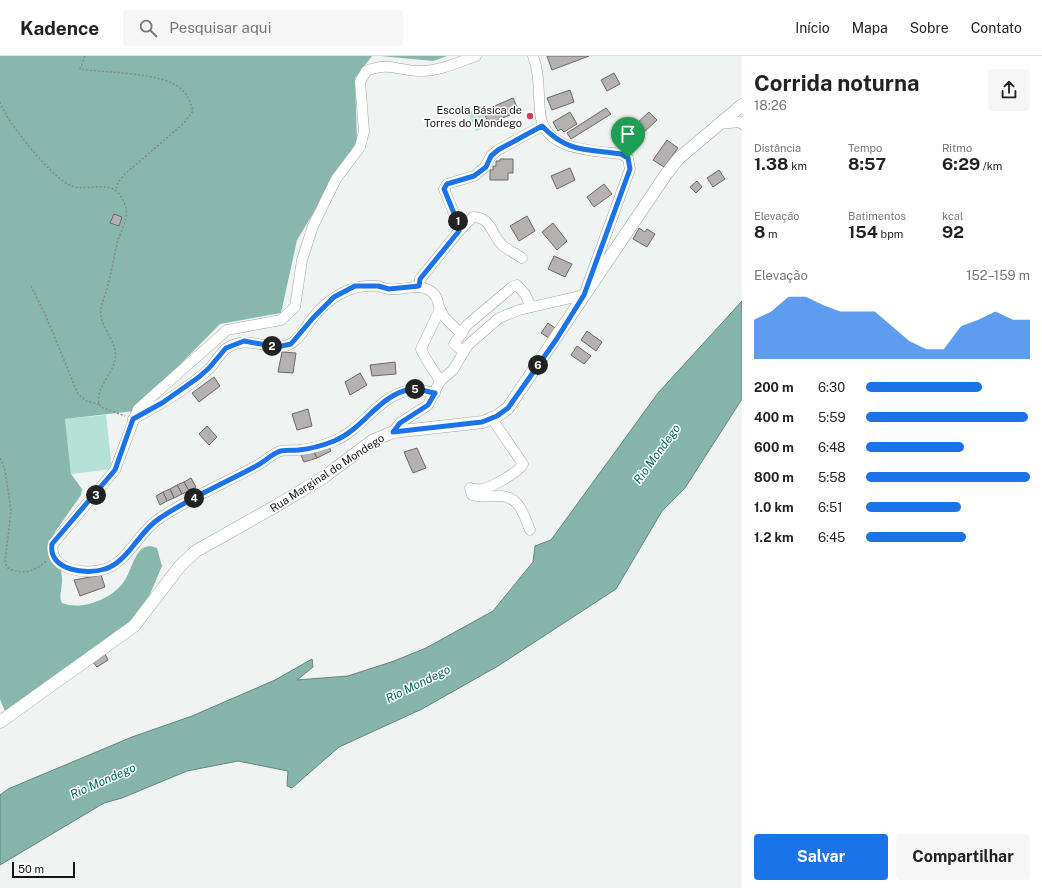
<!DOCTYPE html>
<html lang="pt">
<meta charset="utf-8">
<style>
body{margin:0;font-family:"Public Sans",sans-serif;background:#f6f6f6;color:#222;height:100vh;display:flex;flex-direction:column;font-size:15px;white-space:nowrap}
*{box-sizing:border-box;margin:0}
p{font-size:13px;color:#767676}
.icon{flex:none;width:22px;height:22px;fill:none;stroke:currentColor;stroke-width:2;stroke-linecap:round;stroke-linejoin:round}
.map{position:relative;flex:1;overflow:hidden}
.sheet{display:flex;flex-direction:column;background:#fff;width:300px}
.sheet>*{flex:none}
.scale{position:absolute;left:12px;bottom:10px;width:63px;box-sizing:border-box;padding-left:4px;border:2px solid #121313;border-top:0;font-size:11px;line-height:14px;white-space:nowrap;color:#121313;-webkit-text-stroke:3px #fff;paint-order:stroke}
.pin{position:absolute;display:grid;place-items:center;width:34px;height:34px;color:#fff;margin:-41px -17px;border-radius:50% 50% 50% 0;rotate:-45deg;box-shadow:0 0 4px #0007}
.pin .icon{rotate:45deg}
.km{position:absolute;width:20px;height:20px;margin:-10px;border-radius:50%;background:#222;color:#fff;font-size:11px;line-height:20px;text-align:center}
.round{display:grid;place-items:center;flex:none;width:42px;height:42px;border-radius:4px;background:#f6f6f6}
.head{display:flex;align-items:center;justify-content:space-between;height:68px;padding:0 12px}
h1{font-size:22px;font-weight:700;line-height:30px}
.figures{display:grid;grid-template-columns:repeat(3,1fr);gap:6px;height:68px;padding:4px 12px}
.figures div{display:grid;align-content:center}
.figures b{font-size:17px;font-weight:700}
.figures small{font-size:11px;font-weight:400}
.figures p{font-size:11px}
.chart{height:112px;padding:8px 12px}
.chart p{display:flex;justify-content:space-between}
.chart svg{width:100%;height:72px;margin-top:4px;fill:#1a73e8;opacity:.7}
.action{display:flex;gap:8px;margin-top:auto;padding:8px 12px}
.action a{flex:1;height:46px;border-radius:4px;background:#1a73e8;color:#fff;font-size:16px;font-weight:700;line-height:46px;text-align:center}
.action a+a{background:#f6f6f6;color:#222}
ul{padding:0 12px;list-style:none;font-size:13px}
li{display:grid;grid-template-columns:64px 48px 1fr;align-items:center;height:30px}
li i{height:10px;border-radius:5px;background:#1a73e8}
header{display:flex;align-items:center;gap:24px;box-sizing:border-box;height:56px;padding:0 20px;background:#fff;border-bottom:1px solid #e0e0e0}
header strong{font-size:19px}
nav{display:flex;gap:22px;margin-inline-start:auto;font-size:14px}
.search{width:280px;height:36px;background:#f6f6f6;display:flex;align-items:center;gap:10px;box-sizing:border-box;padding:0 14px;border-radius:4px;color:#767676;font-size:15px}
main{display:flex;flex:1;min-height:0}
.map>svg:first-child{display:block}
.green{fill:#b5e1d6}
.forest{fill:#88b8ad}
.water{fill:#86b6ab;stroke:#63857d}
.building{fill:#b5b1b1;stroke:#6c6868}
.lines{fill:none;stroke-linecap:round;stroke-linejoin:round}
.minor-casing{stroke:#a0a4a3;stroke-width:11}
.major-casing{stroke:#a0a4a3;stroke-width:13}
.path{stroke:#878989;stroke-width:1.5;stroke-dasharray:2 2;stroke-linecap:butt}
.minor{stroke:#fff;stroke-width:10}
.major{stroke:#fff;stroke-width:12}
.route-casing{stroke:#fff;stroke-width:8}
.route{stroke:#1a73e8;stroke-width:5}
.poi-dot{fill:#d2425b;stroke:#fff;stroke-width:1.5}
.labels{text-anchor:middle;stroke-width:3;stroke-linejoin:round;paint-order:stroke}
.poi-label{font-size:11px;fill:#121313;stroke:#fff;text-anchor:end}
.street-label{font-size:11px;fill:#121313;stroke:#fff}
.water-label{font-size:12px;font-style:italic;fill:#016758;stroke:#fff}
</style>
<header>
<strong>Kadence</strong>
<div class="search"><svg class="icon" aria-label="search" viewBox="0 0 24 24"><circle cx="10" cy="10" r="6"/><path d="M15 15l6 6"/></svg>Pesquisar aqui</div>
<nav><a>Início</a><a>Mapa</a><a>Sobre</a><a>Contato</a></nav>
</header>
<main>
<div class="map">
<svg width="742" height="832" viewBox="0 0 742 832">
<rect width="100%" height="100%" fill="#eff3f2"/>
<g class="green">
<polygon points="480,52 488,70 476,75 468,57"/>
<polygon points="106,359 112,413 71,418 65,363"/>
</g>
<g class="forest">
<path d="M0,0H372L355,22L357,85L297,184L281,257L220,268L134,355L65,363L71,418L82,433L81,439L55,476L49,489C54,499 62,511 62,522C63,531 58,539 62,547C82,555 113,543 125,524C133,512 136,483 157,492L162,510L142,557L6,658L0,643Z"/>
<polygon points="380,0 447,0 433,5"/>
</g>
<polygon class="water" points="742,245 742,343 685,432 662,455 616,533 498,610 422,653 339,691 292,732 287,730 288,715 238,705 187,715 122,742 104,747 0,809 0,739 8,733 132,681 192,660 275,624 312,603 313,611 297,624 348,620 394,605 426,592 493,555 533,506 535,490 551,484 658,337"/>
<g class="building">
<polygon points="547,0 589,0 552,14"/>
<polygon points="614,17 620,28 607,35 601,24"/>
<polygon points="570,34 574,46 552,54 547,42"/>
<polygon points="513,42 519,55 489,68 483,55"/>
<polygon points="606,52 611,58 571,83 567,77"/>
<polygon points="570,56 577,68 564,76 561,73 558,75 553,66"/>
<polygon points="649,56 657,64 643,77 635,69"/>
<polygon points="667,84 678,92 664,111 653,104"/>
<polygon points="500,103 513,103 513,117 508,117 508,124 490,124 490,114 493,114 493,110 496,110 496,105 500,105"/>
<polygon points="570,112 575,124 557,133 551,120"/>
<polygon points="719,114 725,123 713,131 707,122"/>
<polygon points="697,125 702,131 696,137 690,131"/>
<polygon points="604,128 612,138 594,151 587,141"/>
<polygon points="114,158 122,161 119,170 110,167"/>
<polygon points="527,160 535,175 519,185 510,170"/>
<polygon points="553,167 567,185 557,194 542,176"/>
<polygon points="639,172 645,176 647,173 655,178 647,191 633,183"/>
<polygon points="554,200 572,208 565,221 548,213"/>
<polygon points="548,267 555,272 549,282 541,277"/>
<polygon points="587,275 602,286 596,295 581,284"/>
<polygon points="577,290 591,300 584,308 571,299"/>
<polygon points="282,296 296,297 293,317 278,316"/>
<polygon points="395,306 396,318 372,320 370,309"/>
<polygon points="360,317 367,329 350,339 345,326"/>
<polygon points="214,321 220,330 199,346 192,337"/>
<polygon points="308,353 312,370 297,374 292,358"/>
<polygon points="207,370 217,381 209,389 199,378"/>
<polygon points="328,388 331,395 317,402 313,394"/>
<polygon points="417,392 426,412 413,417 404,396"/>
<polygon points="313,394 317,402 304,406 300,397"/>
<polygon points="191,422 196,431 189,435 184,426"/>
<polygon points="184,426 189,435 182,438 177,429"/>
<polygon points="177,429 182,438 174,442 170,433"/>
<polygon points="170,433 174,442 167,445 163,436"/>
<polygon points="163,436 167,445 160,449 156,440"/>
<polygon points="101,519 105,531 80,540 74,524"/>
<polygon points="105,598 108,604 97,611 93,606"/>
</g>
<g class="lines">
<defs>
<g id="minor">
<polyline points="718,68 740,66 742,68"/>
<path d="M459,175L473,161C493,162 490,178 503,190C509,194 516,198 522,202"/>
<polyline points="419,230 420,223 459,175 458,167 444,133 447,128 474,120 485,111 491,100 498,94 542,70"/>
<polyline points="464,296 454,288 467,269 512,231 517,229 525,238 531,251"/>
<path d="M440,325L453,314L468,289L499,262L519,254L584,239L630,113L628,102L621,98C591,94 542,95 540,55C538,36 540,18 533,0"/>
<path d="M435,337C428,336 418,332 411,334C378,339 364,373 334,385C324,389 310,393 299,394C293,395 284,393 278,396C271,399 265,405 258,409C225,427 191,441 160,462C139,475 128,506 105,513C87,519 48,515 53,488L115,414L138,353L227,274L281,264L295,251L302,204L313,170L336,123L360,91L364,75L360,26L366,15C392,5 398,16 422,15C439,15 459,6 476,0"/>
<path d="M133,363C160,349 187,333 209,313C215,307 220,297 227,292C249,277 273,299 292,287C300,282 305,272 311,264C327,243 350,227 378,230C382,231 385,233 389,233C405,235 419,225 433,237C439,242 437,247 440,253C443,262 455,272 462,278"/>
<path d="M492,363L523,408C520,415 492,431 483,433C479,434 475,433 470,432L472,439C482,442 491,440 501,440C520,441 524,460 530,474"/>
<path d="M393,376L400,367L428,349L440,325C434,314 426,305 421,293L440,253"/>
</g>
<polyline id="major" points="0,666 134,570 180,510 196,495 276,450 324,421 372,385 393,376 483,366 497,360 508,352 667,117 679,102 742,49"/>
</defs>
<use href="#minor" class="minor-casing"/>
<use href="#major" class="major-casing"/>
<g class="path">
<path d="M85,0L80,13C106,17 163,16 181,33C188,39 190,46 193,55L183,68L126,117L118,126L116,133"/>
<path d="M0,46C5,64 54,125 72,130C85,135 101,127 113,133C120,136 124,145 126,152C128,163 121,175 118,184C114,199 112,214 108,229C106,237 103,244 101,252C98,271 119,285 115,304C113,317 91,338 101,351L125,360"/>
<polyline points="31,230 45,258 78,338 86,345 99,348"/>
<path d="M0,402L5,414L11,454L5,507L8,512C23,520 34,515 47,505"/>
</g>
<use href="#minor" class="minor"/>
<use href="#major" class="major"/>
</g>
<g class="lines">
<defs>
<path id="route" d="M542,70C568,97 586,93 621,98L628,102L630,113L584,239L556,284L508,352L497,360L482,366L393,376L400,367L428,349L435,337C428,336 418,332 411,333C378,339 364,373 334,385C324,389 310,393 299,394C293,395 284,393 278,396C271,399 265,405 258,409C225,427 191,441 160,462C139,475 128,506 105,513C87,519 48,515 52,488L115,414L133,363L162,347L199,321L209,312L226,292L244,285L277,291L291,288L313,262L334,241L355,230H378L389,233L419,230L420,223L459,175L458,167L444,133L447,128L474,120L486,111L491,100L498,94Z"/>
</defs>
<use href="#route" class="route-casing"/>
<use href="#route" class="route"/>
</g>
<circle class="poi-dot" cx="530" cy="60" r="4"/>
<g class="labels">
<g class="poi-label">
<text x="522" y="58">Escola Básica de<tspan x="522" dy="13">Torres do Mondego</tspan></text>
</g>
<g class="street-label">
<text transform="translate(327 417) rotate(-33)" y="4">Rua Marginal do Mondego</text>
</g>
<g class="water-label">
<text transform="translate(657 398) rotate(-54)" y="4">Rio Mondego</text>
<text transform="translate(418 628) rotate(-26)" y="4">Rio Mondego</text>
<text transform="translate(103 725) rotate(-24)" y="4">Rio Mondego</text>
</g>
</g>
</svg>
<div class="scale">50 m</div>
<div class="pin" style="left:628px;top:102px;background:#1e9e55"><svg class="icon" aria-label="arrive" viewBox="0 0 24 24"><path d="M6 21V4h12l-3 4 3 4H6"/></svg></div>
<b class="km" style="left:458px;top:165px">1</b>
<b class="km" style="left:272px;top:290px">2</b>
<b class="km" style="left:96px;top:439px">3</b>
<b class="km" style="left:194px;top:442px">4</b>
<b class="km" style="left:415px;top:333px">5</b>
<b class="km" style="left:538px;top:309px">6</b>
</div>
<section class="sheet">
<div class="head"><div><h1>Corrida noturna</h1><p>18:26</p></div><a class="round"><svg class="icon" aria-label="share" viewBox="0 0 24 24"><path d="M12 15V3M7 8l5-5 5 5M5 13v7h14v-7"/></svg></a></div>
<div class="figures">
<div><p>Distância</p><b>1.38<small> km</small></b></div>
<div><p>Tempo</p><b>8:57</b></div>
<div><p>Ritmo</p><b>6:29<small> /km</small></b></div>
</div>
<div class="figures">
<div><p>Elevação</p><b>8<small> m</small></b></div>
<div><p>Batimentos</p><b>154<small> bpm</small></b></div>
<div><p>kcal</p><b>92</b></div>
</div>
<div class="chart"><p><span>Elevação</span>152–159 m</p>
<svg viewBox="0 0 160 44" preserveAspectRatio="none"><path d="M0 44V20L10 15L20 6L30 6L40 11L50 15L60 15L70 15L80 24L90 33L100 38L110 38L120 24L130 20L140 15L150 20L160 20V44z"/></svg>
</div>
<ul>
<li><b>200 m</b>6:30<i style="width:71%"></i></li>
<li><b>400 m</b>5:59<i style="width:99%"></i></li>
<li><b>600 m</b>6:48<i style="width:60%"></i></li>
<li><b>800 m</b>5:58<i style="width:100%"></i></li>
<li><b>1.0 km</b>6:51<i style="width:58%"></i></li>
<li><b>1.2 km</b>6:45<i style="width:61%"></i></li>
</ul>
<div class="action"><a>Salvar</a><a>Compartilhar</a></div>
</section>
</main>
